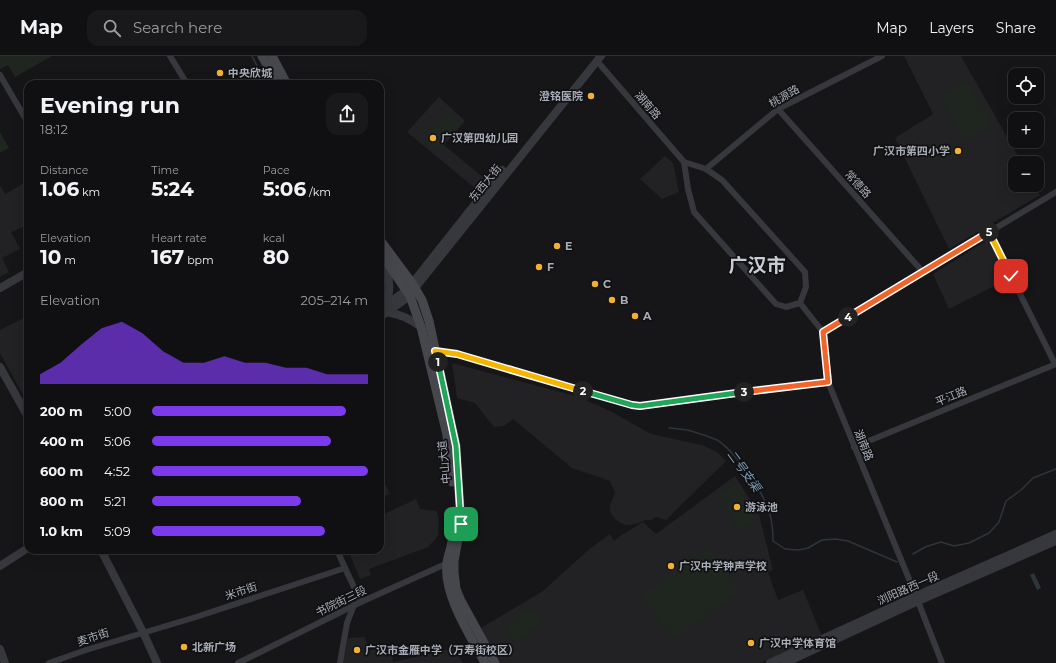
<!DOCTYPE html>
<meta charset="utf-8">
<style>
body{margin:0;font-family:Montserrat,"Noto Sans SC",sans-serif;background:#19191b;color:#f1f3f6;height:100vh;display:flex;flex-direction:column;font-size:15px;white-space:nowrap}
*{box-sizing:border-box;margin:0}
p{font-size:13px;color:#9c9d9f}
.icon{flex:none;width:22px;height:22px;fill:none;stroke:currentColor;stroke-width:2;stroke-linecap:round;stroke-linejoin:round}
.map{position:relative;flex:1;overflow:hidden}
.panel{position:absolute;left:24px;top:24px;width:360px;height:474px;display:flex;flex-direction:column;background:#101012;border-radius:12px;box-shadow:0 4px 16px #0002,0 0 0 1px #303032}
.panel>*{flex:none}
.controls{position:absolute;left:1008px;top:12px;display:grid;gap:8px}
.controls a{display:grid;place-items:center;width:36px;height:36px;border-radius:8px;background:#101012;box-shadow:0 4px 16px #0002,0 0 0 1px #303032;font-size:20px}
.pin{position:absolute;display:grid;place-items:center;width:34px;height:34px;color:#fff;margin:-17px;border-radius:8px;box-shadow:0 2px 6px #0006}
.km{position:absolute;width:20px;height:20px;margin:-10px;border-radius:50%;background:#222;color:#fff;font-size:11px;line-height:20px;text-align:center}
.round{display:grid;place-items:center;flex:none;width:42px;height:42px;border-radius:12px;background:#19191b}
.headline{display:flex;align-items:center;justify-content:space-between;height:68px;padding:0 16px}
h1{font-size:22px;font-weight:700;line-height:30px}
.metrics{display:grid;grid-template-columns:repeat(3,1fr);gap:6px;height:68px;padding:4px 16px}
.metrics div{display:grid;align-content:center}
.metrics b{font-size:20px;font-weight:700}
.metrics small{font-size:11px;font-weight:400}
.metrics p{font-size:11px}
.chart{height:112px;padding:8px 16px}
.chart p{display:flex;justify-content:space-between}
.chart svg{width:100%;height:72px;margin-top:4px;fill:#7c3aed;opacity:.7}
ul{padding:0 16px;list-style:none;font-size:13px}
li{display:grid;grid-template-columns:64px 48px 1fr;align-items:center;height:30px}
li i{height:10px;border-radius:5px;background:#7c3aed}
header{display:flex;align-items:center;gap:24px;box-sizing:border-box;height:56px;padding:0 20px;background:#101012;border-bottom:1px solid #303032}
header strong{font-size:19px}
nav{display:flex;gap:22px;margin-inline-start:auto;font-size:14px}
.search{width:280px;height:36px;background:#19191b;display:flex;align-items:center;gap:10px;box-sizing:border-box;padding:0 14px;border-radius:12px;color:#9c9d9f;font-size:15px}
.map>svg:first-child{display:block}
.built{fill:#222225}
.green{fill:#1e261f}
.water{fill:#2c353c}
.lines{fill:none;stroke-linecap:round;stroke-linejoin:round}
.stream{stroke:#2c353c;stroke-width:1.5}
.minor{stroke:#37383d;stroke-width:6}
.tertiary{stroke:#37383d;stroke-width:8}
.secondary{stroke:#45474d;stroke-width:9}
.split-1-casing{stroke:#fff;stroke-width:8}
.split-2-casing{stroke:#fff;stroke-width:8}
.split-3-casing{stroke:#fff;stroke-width:8}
.split-4-casing{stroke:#fff;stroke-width:8}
.split-5-casing{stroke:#fff;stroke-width:8}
.split-6-casing{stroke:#fff;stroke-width:8}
.split-1{stroke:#22a559;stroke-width:5}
.split-2{stroke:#f5b400;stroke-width:5}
.split-3{stroke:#22a559;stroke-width:5}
.split-4{stroke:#f0652b;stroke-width:5}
.split-5{stroke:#f0652b;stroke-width:5}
.split-6{stroke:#f5b400;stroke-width:5}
.poi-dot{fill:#f2b134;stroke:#111113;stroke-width:1.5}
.labels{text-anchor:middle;stroke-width:3.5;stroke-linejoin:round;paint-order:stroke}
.poi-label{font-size:11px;font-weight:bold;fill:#a8adb8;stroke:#111113;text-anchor:start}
.street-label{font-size:11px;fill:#a8adb8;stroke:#111113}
.water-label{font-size:12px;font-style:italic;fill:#7f9bb3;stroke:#111113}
.town-label{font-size:19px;font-weight:bold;fill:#c9ccd4;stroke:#111113}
</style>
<header>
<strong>Map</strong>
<div class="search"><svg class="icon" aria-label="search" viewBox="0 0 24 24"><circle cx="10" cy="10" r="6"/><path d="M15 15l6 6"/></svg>Search here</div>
<nav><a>Map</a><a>Layers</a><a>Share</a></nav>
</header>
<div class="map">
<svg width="1056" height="607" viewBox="0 0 1056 607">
<rect width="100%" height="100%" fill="#161618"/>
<g class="built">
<polygon points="904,0 961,0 1022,107 1015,107 1015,129 1035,129 1040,139 949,193 895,82 933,58"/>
<polygon points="439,41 465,65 444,89 485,123 476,133 407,76"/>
<polygon points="665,100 673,107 679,136 662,143 640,123"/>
<polygon points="28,125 28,169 11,176 20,193 2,202 9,216 0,221 0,129 5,138"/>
<polygon points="989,183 1008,223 949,253 933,218"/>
<polygon points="28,260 28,337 23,339 0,297 0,274"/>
<polygon points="452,307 579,341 612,356 651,378 702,389 717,396 726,405 666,464 656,461 651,464 646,464 636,468 626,469 619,466 615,463 610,456 610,449 615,437 610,425 572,412 513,363 504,370 494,371 475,347 457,342"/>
<polygon points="380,417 390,438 380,442"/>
<polygon points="735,420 759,458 773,514 768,516 778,544 803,534 822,580 760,607 500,607 481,572 543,535 587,495 610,478 614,485 620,480 643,466 656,478"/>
<polygon points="416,443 420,453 437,455 439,464 438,480 428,491 369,513 371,519 360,523 348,494 380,494 380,460"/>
<polygon points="365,581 369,595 383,590 392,597 393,606 455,592 463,607 343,607 348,582"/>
</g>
<g class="green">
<polygon points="0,0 52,0 15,21 8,9 0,13"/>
<polygon points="967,24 993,69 965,85 939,40"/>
<polygon points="448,57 461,68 436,95 423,84"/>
<polygon points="0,76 9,92 0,97"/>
<polygon points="735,428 756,464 739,474 718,438"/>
<polygon points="709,492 740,537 673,583 641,539"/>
<polygon points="528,552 536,557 543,568 513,586 504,571"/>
</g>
<polygon class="water" points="1034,517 1041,532 1037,534 1030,519"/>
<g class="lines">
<g class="stream">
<polyline points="252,0 266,28"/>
<path d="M669,372C676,373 684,373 691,375C698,377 710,381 717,384C734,394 763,436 769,455C772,465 773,475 773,485L785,493L798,494L808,492L822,484L836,483L848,485L897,506"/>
<polyline points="913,498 925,491 941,486 954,490 969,487 989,477 999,466 1006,445 1021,434 1033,422 1056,413"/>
</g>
<g class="minor">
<polyline points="170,0 187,28"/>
<polyline points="597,5 684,106 688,133 694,156 776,248 786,251 800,247 823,276 828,326 916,540 942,607"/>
<polyline points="0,19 28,67"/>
<polyline points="778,53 923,216"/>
<polyline points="684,106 706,113 722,124 805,216 806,231 800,247"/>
<polyline points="706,113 778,53 882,0"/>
<polyline points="989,176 1055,308"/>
<polyline points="823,276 1056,136"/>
<polyline points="435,295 457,298 632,349 640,350 828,326"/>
<polyline points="854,391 1056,308"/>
<polyline points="337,494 345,512 361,546"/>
<polyline points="49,607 86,594 196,561 345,512"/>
<polyline points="238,607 361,546 450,506"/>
<polyline points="340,607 347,567 354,549"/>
</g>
<g class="tertiary">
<polyline points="0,232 28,216"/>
<path d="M385,249C393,232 388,221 385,204"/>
<polyline points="380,253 407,234 502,114"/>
<path d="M387,256C401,259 409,262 421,271"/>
<polyline points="380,261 410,240 415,232 601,0"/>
<polyline points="0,311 28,361"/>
<polyline points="101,494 143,576 157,607"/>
<polyline points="0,510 28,492"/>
<polyline points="0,593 5,607"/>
<polyline points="770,607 916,540 1056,478"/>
<polyline points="785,607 918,545 1056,485"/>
</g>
<g class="secondary">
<polyline points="262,0 278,28"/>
<polyline points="272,0 287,28"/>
<polyline points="380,184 412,227 422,244 429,265 456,390 461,468 454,505 454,516 456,533 461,545 495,607"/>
<polyline points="380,196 410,240 421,271 447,379 452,426"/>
<path d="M454,455C455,465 454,475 452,485C451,493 448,499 447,507C443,539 470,579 485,607"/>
</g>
</g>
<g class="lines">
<defs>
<polyline id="split-1" points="438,306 456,390 461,468"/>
<polyline id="split-2" points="438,306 435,295 457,298 583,335"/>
<polyline id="split-3" points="583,335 632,349 640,350 744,336"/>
<polyline id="split-4" points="744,336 828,326 823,276 848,261"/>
<polyline id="split-5" points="848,261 989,176"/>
<polyline id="split-6" points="989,176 1011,220"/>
</defs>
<use href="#split-1" class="split-1-casing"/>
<use href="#split-2" class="split-2-casing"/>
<use href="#split-3" class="split-3-casing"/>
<use href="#split-4" class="split-4-casing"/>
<use href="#split-5" class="split-5-casing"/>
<use href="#split-6" class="split-6-casing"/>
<use href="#split-1" class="split-1"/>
<use href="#split-2" class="split-2"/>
<use href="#split-3" class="split-3"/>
<use href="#split-4" class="split-4"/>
<use href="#split-5" class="split-5"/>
<use href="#split-6" class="split-6"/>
</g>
<g class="poi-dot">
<circle cx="220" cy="17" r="4"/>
<circle cx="591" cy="40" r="4"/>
<circle cx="433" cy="82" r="4"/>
<circle cx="958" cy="95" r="4"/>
<circle cx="557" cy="190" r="4"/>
<circle cx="539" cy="211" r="4"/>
<circle cx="595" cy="228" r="4"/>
<circle cx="612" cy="244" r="4"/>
<circle cx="635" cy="260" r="4"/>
<circle cx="737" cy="451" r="4"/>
<circle cx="671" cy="510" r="4"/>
<circle cx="751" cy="587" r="4"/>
<circle cx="184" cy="591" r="4"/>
<circle cx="357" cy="594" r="4"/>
</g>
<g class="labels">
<g class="poi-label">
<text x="228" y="21">中央欣城</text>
<text x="583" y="44" text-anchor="end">澄铭医院</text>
<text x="441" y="86">广汉第四幼儿园</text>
<text x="950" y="99" text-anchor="end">广汉市第四小学</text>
<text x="565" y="194">E</text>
<text x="547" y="215">F</text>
<text x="603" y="232">C</text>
<text x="620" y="248">B</text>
<text x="643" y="264">A</text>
<text x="745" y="455">游泳池</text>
<text x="679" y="514">广汉中学钟声学校</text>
<text x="759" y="591">广汉中学体育馆</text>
<text x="192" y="595">北新广场</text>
<text x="365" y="598">广汉市金雁中学（万寿街校区）</text>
</g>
<g class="street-label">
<text transform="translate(784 40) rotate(-30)" y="4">桃源路</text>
<text transform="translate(648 49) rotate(49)" y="4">湖南路</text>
<text transform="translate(485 127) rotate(-51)" y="4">东西大街</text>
<text transform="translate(858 128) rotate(48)" y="4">常德路</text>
<text transform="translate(951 340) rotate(-22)" y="4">平江路</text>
<text transform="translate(864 389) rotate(68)" y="4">湖南路</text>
<text transform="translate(444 406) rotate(-96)" y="4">中山大道</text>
<text transform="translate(908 532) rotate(-24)" y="4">浏阳路西一段</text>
<text transform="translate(241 535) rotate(-18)" y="4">米市街</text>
<text transform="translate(341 545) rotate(-26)" y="4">书院街三段</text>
<text transform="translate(93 581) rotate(-18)" y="4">麦市街</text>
</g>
<g class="water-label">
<text transform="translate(744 415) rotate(54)" y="4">二号支渠</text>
</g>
<g class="town-label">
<text x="757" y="216">广汉市</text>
</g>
</g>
</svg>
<div class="controls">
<a><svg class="icon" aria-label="locate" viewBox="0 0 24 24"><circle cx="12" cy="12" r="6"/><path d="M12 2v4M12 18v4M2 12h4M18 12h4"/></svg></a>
<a>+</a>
<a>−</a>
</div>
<div class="pin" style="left:461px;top:468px;background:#1e9e55"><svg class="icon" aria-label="arrive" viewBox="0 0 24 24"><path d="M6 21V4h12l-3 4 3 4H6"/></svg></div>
<div class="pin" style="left:1011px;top:220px;background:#d93025"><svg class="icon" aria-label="check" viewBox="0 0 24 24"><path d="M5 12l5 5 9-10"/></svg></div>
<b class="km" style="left:438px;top:306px">1</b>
<b class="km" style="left:583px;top:335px">2</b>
<b class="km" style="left:744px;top:336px">3</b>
<b class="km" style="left:848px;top:261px">4</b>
<b class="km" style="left:989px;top:176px">5</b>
<section class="panel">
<div class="headline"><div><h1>Evening run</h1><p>18:12</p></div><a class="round"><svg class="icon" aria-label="share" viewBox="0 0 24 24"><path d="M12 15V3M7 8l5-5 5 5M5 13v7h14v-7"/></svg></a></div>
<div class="metrics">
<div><p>Distance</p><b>1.06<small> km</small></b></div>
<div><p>Time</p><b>5:24</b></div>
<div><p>Pace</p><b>5:06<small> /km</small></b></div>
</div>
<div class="metrics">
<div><p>Elevation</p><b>10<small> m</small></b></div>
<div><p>Heart rate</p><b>167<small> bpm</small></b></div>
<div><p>kcal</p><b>80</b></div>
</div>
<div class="chart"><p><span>Elevation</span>205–214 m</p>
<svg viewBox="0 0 160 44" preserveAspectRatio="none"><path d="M0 44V38L10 31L20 20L30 10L40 6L50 13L60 24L70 31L80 31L90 27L100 31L110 31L120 34L130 34L140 38L150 38L160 38V44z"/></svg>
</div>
<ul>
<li><b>200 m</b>5:00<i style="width:90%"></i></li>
<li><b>400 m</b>5:06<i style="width:83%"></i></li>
<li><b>600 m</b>4:52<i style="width:100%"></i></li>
<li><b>800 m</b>5:21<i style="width:69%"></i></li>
<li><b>1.0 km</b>5:09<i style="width:80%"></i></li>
</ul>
</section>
</div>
